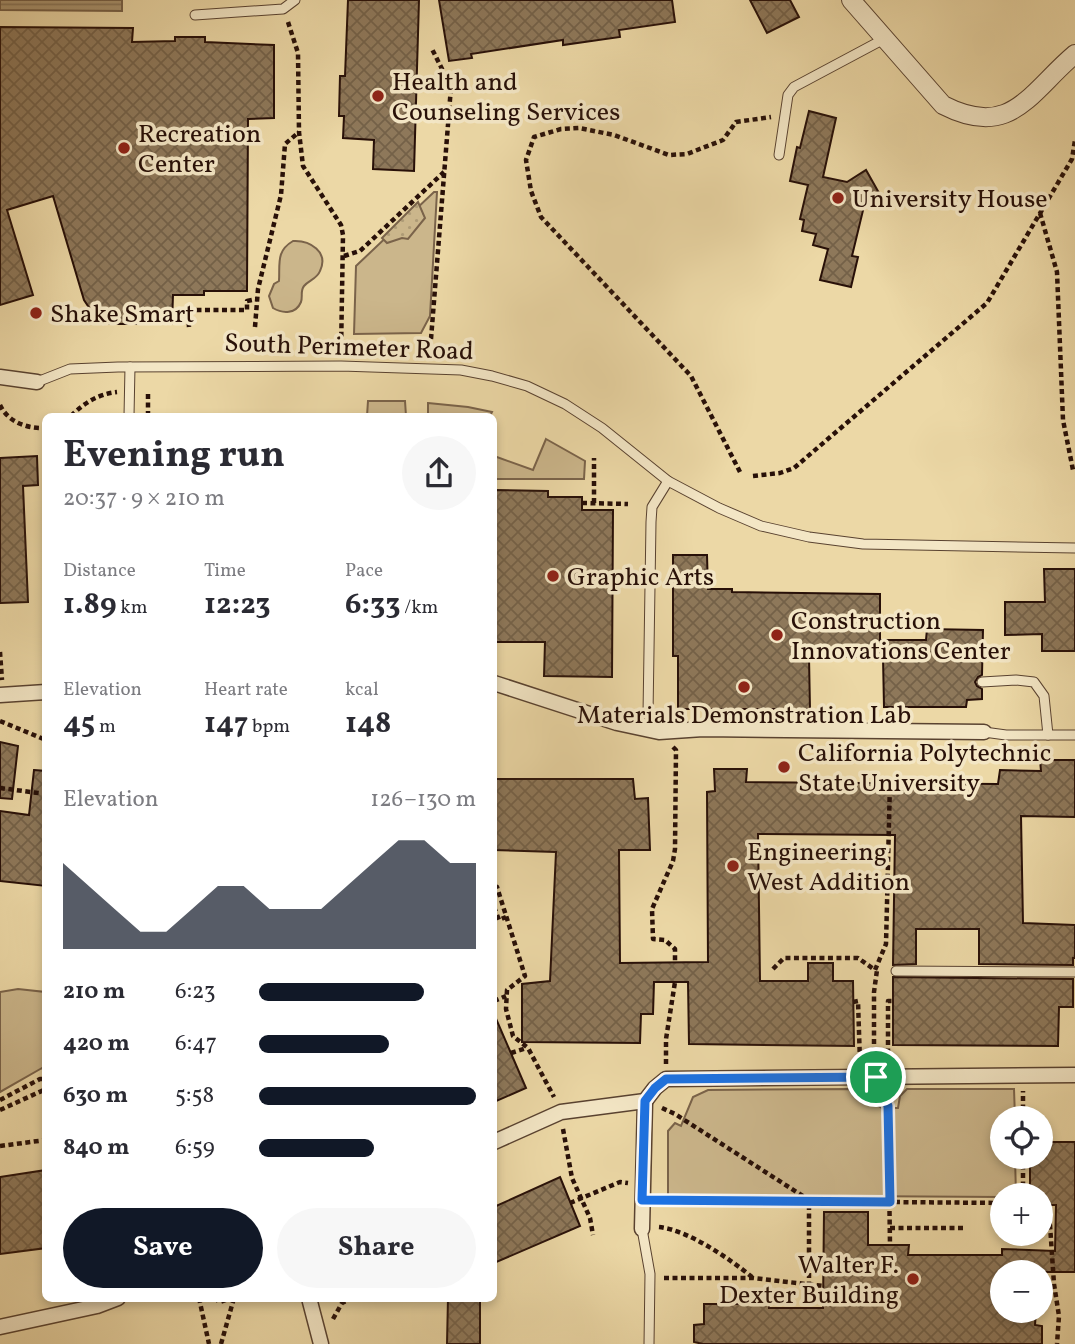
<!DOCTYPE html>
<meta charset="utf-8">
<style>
body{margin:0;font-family:Vollkorn,serif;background:#f7f7f7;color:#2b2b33;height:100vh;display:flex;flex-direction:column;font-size:26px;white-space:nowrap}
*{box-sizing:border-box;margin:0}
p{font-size:23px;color:#7c7c81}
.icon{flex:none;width:38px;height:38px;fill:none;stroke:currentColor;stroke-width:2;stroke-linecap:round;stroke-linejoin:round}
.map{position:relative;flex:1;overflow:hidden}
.drawer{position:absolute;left:42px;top:413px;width:455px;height:889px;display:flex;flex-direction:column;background:#fff;border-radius:10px;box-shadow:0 4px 10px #0003}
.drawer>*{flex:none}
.controls{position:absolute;left:990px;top:1106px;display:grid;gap:14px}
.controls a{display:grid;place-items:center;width:63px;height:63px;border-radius:50%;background:#fff;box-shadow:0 4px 10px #0003;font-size:35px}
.pin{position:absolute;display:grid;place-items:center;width:60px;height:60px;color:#fff;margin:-30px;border:4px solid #fff;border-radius:50%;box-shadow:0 2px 7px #0007}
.round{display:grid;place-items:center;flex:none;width:74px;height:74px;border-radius:37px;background:#f7f7f7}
.summary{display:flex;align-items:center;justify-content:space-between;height:119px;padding:0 21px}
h1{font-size:38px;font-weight:700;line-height:52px}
.figures{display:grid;grid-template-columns:repeat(3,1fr);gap:10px;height:119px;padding:7px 21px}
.figures div{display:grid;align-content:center}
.figures b{font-size:30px;font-weight:700}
.figures small{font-size:19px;font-weight:400}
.figures p{font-size:19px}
.chart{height:196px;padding:14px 21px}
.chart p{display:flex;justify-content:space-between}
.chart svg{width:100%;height:126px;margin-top:7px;fill:#111827;opacity:.7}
.primary-button{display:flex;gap:14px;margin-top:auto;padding:14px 21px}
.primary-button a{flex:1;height:80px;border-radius:42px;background:#111827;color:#fff;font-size:28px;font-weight:700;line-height:80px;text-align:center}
.primary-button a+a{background:#f7f7f7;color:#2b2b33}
ul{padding:0 21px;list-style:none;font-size:23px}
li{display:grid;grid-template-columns:112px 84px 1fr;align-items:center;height:52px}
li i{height:18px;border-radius:9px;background:#111827}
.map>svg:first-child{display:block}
.green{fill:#cbb68b;stroke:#7a634a;stroke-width:2}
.garden{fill:url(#garden-dots);stroke:#7a634a;stroke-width:2}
.water{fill:url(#water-rules);stroke:#755f46;stroke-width:2}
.building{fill:url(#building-cross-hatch);stroke:#281008;stroke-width:2}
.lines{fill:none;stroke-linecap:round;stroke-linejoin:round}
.service-casing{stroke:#594230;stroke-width:11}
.pedestrian-casing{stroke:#594230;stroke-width:17}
.minor-casing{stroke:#594230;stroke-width:20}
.path{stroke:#281008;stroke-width:4.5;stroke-dasharray:5 3.5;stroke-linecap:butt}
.service{stroke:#f3e6c5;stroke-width:9}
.pedestrian{stroke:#f3e6c5;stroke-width:14}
.minor{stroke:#f3e6c5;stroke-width:18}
.route-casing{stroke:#fff;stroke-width:14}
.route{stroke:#1a73e8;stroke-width:9}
.poi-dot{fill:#8f2418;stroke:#f3e6c5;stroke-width:2.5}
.labels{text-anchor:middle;stroke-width:7;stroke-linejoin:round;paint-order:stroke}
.poi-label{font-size:26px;fill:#281008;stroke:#f3e6c5;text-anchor:start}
.street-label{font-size:26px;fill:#281008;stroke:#f3e6c5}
</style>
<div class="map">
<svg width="1075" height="1344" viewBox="0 0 1075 1344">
<defs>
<pattern id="garden-dots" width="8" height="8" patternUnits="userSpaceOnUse" patternTransform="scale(1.75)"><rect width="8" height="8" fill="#cbb68b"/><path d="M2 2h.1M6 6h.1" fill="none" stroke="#ae9b76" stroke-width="1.8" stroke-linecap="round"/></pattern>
<pattern id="water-rules" width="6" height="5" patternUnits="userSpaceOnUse" patternTransform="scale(1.75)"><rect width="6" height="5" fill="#a99470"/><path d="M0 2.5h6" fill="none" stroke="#8a775a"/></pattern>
<pattern id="building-cross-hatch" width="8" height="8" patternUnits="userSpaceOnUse" patternTransform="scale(1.75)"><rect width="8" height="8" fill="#8e785a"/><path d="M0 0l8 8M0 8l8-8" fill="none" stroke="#746148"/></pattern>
</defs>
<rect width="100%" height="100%" fill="#ecd8a6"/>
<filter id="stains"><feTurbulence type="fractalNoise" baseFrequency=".00286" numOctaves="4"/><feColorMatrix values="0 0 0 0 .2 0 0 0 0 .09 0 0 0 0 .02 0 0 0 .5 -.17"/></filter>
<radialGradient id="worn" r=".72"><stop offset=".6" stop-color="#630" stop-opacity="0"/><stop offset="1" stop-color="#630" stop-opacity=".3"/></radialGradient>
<g class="green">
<polygon points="434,192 437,192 430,316 421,333 354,334 356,266"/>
<path d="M293,241C310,240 329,252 320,271C317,279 309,280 304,286C300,291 303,296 301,302C296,314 283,314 273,308L269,296L274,284L279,281C280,263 276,251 293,241Z"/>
<polygon points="368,401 405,401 406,416 367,416"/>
<polygon points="428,403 468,407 492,412 490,416 428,416"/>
<polygon points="546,439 585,461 584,479 494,479 494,456 533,470"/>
<polygon points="18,989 45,992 45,1073 42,1068 0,1092 0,992"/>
<polygon points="851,1089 882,1108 898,1108 900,1096 907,1089 1014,1089 1015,1118 1003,1118 1003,1157 1015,1157 1016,1195 1003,1195 1003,1197 668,1195 668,1131 675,1123 681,1126 693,1097 708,1090"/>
</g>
<polygon class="garden" points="418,202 425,218 408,239 402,238 387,243 382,238"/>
<polygon class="water" points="0,0 122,0 122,11 0,10"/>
<g class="building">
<polygon points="348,0 419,0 414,171 373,169 374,140 343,138 344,116 339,116 340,76 345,76"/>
<polygon points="439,0 672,0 675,22 619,30 620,37 563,45 563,40 471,54 472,58 449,61"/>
<polygon points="750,0 790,0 799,17 767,33"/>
<polygon points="0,27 133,28 132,42 175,41 175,37 205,37 205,42 274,45 274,118 248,119 247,291 204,291 204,295 173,295 172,324 109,324 92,312 84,300 53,196 7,210 33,295 0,305"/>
<polygon points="809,111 836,118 823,177 847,182 866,170 879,193 865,202 852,256 858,257 851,287 820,280 828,249 813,245 816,234 802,231 804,220 800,219 808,185 790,181 797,147 800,148"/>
<polygon points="37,456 38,485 23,486 28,602 0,603 0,458"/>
<polygon points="494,490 548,491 548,497 582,497 582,510 613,510 612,677 544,676 545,642 494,642"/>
<polygon points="673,555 707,555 708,589 732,589 732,592 880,594 880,640 926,640 927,629 983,630 982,675 978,677 975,682 977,686 982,689 982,699 967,700 966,707 884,707 883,657 809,657 810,709 678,709 678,656 673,656"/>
<polygon points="1044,569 1075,569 1075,651 1042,651 1042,634 1005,635 1005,602 1045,602"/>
<polygon points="0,742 18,746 12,799 0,798"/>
<polygon points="1040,760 1075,760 1075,817 1021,816 1023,923 1075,925 1075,958 1073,958 1073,965 979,964 979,929 916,929 916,964 893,965 895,835 758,834 760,981 808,981 808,963 833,963 833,981 853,981 854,1046 689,1044 688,982 654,982 653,1014 641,1014 640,1043 522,1042 522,984 550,981 556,852 494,850 494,779 633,779 635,799 648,798 650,850 619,850 620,963 708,962 707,792 715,791 714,769 747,769 746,782 998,784 1000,770 1041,771"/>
<polygon points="34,770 46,771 46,886 0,881 0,811 29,815"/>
<polygon points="893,977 1073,979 1073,1007 1059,1007 1058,1046 893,1045"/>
<polygon points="494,1014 526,1088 494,1102"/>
<polygon points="1041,1142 1075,1142 1075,1272 1003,1272 1003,1311 1036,1311 1035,1325 1042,1326 1042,1344 703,1344 694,1342 694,1325 704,1324 704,1304 769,1304 769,1308 823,1308 824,1212 868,1212 868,1245 909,1245 908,1255 1002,1255 1002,1249 1055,1251 1056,1205 1041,1205 1041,1195 1030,1195 1030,1157 1041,1157"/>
<polygon points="46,1170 46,1248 0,1254 0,1177"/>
<polygon points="560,1177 580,1226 494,1263 494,1207"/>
<polygon points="448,1298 480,1298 480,1344 447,1344"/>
</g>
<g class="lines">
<defs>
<g id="service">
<polyline points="195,15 283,9 295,0"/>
<polyline points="779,155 788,95 794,87 884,39"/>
<polyline points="37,382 70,369 118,367 341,366 461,370 492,376 527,386 565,404 602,428 668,481 719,508 761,526 809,537 863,544 1075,548"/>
<polyline points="129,416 130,367"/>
<polyline points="982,682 1016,680 1034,682 1044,696 1048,735"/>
<polyline points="659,732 648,714 651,522 652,507 668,481"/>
<polyline points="984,732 1006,735 1075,735"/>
<polyline points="896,971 1075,972"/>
<polyline points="642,1229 650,1274 649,1344"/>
</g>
<g id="pedestrian">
<polyline points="0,377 37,382"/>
<polyline points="494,683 617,723 659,732 703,729 984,732"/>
<polyline points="0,695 46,692"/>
<polyline points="494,1142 561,1112 645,1101 655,1088 666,1079 1075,1075"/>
<polyline points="642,1229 645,1101"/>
<polyline points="309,1298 321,1344"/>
<polyline points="0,1327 97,1306 118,1298"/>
</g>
<path id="minor" d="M851,0L943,105C1011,140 1029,93 1075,54"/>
</defs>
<use href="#service" class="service-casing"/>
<use href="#pedestrian" class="pedestrian-casing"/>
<use href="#minor" class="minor-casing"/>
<g class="path">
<polyline points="288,22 298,53 299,132 303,166 341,225 343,235 341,353"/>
<polyline points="1040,213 1057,272 1063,420 1073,470"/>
<polyline points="344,256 360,251 444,172"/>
<polyline points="189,327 188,310 247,310 247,301 257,299"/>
<polyline points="255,327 258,289 281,195 285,144 299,132"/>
<polyline points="431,339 451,87 432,49"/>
<path d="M0,405C8,422 27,429 46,428"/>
<path d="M71,416C84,403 98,394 117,392"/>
<polyline points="148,416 148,393"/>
<polyline points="740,472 691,376 541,217 531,191 526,160 534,137 561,129 579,128 614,135 669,155 687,154 723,140 736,122 771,117"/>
<polyline points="753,476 780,473 794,468 987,303 1072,159 1075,140"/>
<polyline points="582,503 628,504"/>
<polyline points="594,503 594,458"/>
<polyline points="0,652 2,680"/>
<polyline points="0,721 46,740"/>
<polyline points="673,747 676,750 675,849 673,861 652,909 653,939 665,940 675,949 675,962"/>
<polyline points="0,788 46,794"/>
<polyline points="494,886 497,887 525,976 507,990 506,1009 513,1036 528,1048 554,1097"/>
<polyline points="494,907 499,920 506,917"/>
<polyline points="773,969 784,958 858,958 875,970 886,944 890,782"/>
<polyline points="494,1001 506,996"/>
<polyline points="853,1002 858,1001 860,1062"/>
<polyline points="511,1053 527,1048"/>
<polyline points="874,1061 874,992 877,970"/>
<polyline points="888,1062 888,1001 893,1001"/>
<polyline points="666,1064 666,1039 675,982"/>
<polyline points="883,1093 888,1106 890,1245"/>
<polyline points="0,1100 40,1079 46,1079"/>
<polyline points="662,1108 675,1114 809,1200 809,1284"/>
<polyline points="0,1110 46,1089"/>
<polyline points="1023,1118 1023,1091"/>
<polyline points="563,1129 572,1178 590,1218 593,1235"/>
<polyline points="0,1146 46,1140"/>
<polyline points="1023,1195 1023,1157"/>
<polyline points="657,1200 1003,1203"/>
<polyline points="570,1203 620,1182 628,1183"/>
<polyline points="1041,1225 1050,1225 1054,1284 1059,1316 1057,1344"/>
<path d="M659,1227C688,1230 730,1259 752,1277"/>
<polyline points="890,1228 964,1228"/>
<polyline points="664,1278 753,1278 823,1286"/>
<polyline points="199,1298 209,1344"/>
<polyline points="214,1298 220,1302 231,1298"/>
<polyline points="333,1319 342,1303 353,1298"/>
<polyline points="221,1344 234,1298"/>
</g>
<use href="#service" class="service"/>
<use href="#pedestrian" class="pedestrian"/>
<use href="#minor" class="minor"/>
</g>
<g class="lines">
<defs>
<polygon id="route" points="876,1077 888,1106 890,1202 642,1200 645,1101 655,1088 666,1079"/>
</defs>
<use href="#route" class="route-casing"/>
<use href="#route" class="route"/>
</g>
<g class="poi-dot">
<circle cx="378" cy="96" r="7"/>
<circle cx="124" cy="148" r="7"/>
<circle cx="838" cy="198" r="7"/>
<circle cx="36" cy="313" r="7"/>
<circle cx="553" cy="576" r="7"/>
<circle cx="777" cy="635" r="7"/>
<circle cx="744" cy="687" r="7"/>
<circle cx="784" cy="767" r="7"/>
<circle cx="733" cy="866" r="7"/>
<circle cx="913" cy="1279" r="7"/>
</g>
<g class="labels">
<g class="poi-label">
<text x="392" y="90">Health and<tspan x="392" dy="30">Counseling Services</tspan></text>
<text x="138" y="142">Recreation<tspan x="138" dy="30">Center</tspan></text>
<text x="852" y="207">University House</text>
<text x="50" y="322">Shake Smart</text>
<text x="567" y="585">Graphic Arts</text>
<text x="791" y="629">Construction<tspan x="791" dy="30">Innovations Center</tspan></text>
<text x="744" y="723" text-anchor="middle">Materials Demonstration Lab</text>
<text x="798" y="761">California Polytechnic<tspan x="798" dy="30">State University</tspan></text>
<text x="747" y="860">Engineering<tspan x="747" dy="30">West Addition</tspan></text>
<text x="899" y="1273" text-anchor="end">Walter F.<tspan x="899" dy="30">Dexter Building</tspan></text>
</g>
<g class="street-label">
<text transform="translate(349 346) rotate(2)" y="9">South Perimeter Road</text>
</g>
</g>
<rect width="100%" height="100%" filter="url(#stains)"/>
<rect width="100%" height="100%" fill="url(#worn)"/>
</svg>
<div class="controls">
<a><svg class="icon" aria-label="locate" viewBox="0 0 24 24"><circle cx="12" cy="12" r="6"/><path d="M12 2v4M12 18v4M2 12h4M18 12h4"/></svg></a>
<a>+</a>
<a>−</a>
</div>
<div class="pin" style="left:876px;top:1077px;background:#1e9e55"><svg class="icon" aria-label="arrive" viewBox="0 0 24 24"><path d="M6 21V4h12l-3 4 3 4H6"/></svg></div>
<section class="drawer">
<div class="summary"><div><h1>Evening run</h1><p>20:37 · 9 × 210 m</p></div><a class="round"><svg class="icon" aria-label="share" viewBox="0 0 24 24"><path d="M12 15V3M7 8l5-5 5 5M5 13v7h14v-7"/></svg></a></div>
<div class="figures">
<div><p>Distance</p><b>1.89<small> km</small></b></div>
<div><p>Time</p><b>12:23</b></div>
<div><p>Pace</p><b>6:33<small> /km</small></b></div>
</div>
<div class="figures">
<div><p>Elevation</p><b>45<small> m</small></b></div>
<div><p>Heart rate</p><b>147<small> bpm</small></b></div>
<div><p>kcal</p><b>148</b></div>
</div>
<div class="chart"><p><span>Elevation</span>126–130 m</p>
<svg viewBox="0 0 160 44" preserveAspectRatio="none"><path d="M0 44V14L10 22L20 30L30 38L40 38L50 30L60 22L70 22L80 30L90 30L100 30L110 22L120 14L130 6L140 6L150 14L160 14V44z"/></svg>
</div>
<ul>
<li><b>210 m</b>6:23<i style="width:76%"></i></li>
<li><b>420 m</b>6:47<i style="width:60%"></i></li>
<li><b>630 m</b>5:58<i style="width:100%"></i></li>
<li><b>840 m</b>6:59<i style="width:53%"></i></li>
</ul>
<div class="primary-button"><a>Save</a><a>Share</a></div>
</section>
</div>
